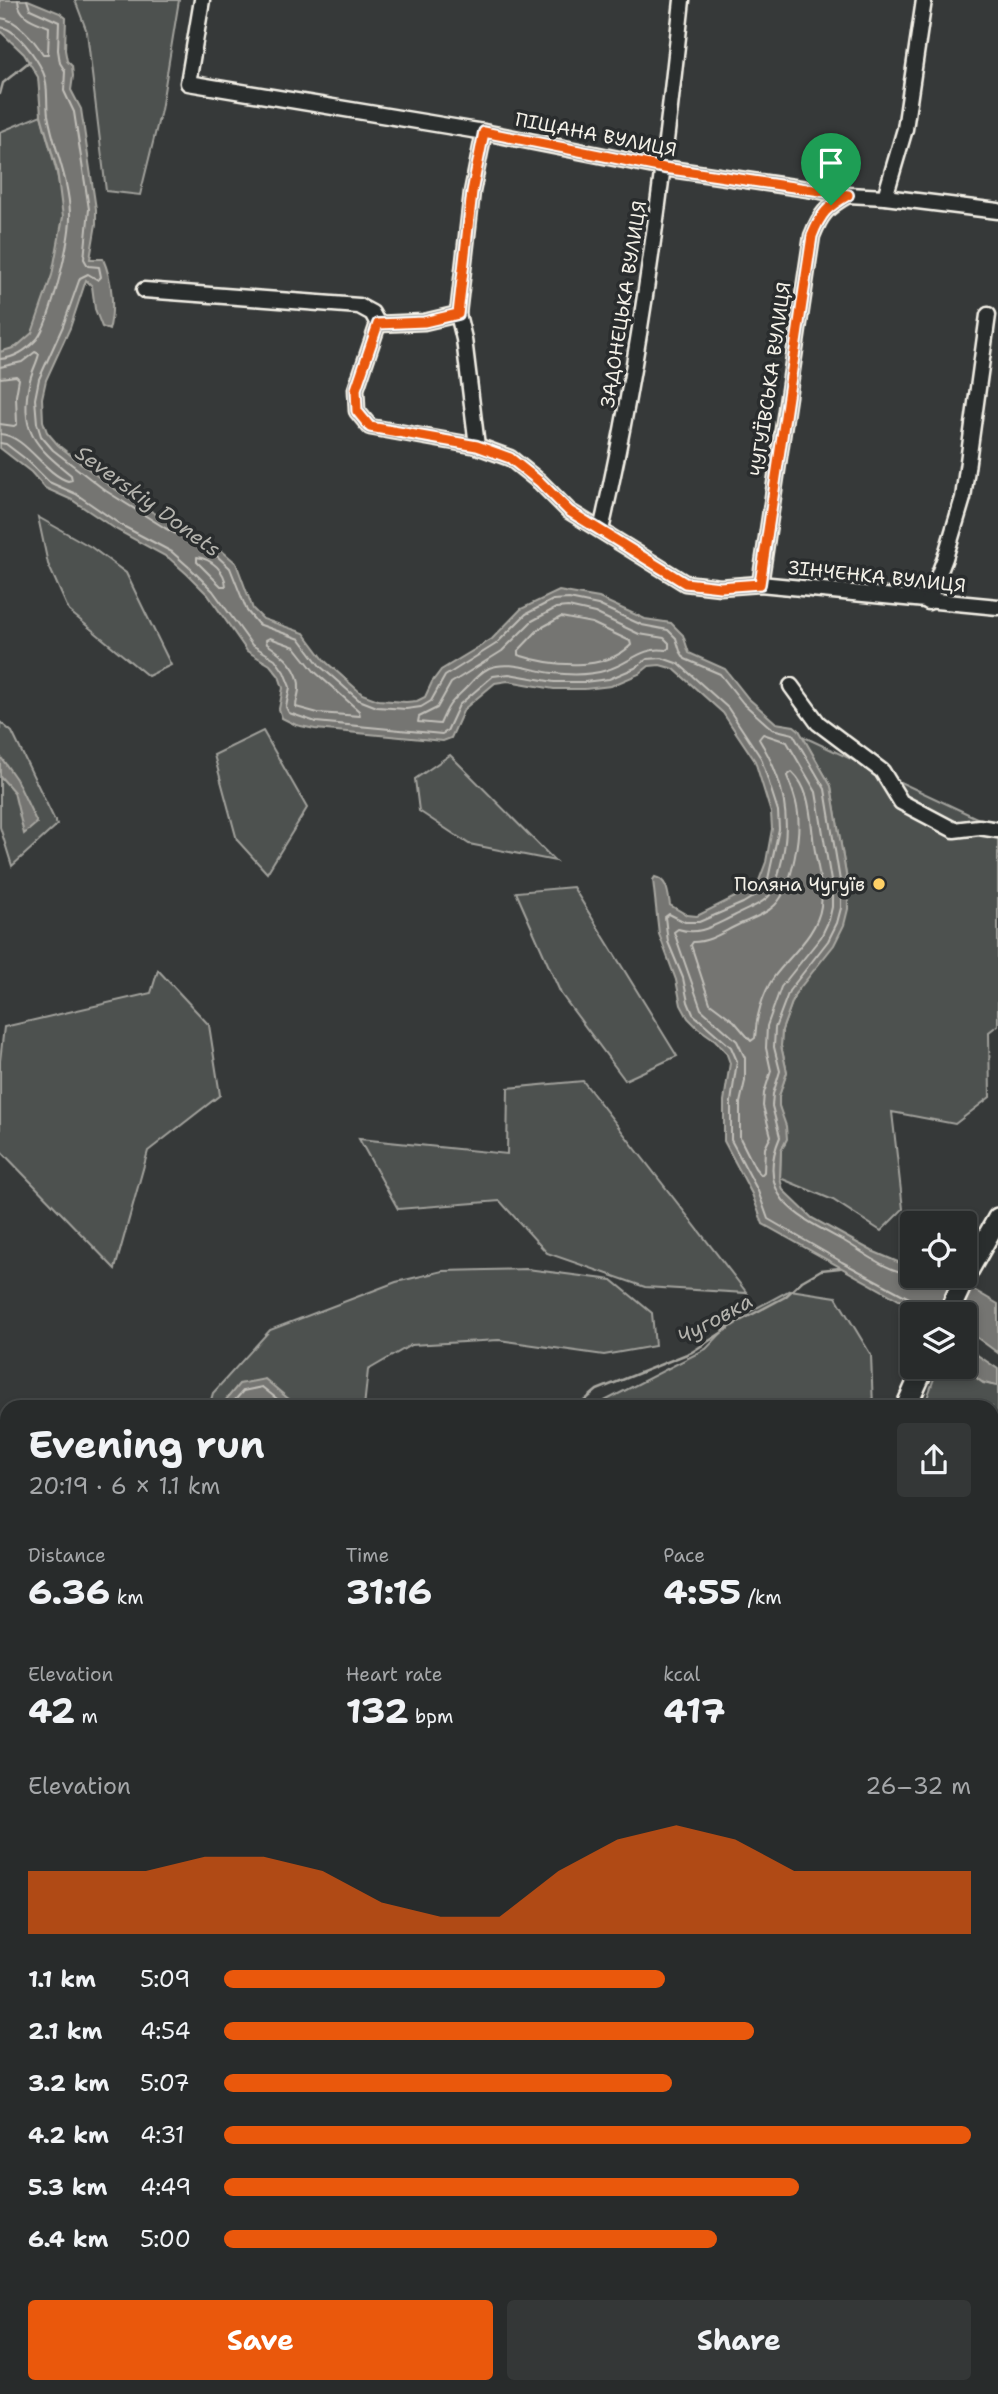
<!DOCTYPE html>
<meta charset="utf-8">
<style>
body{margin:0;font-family:"Shantell Sans",sans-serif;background:#343737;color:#f1f3f6;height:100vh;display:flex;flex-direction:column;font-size:26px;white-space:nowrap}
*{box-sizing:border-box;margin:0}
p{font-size:23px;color:#a5a7a9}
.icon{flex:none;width:38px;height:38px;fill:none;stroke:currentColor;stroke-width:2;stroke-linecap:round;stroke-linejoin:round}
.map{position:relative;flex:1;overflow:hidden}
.side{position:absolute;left:0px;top:1400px;width:999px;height:994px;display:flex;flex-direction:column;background:#282b2b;border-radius:21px 21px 0 0;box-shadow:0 4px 10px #0003,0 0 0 2px #444747}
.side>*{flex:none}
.fabs{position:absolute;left:900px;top:1211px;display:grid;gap:14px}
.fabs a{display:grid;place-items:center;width:77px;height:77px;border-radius:7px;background:#282b2b;box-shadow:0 4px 10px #0003,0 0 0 2px #444747;font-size:35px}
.pin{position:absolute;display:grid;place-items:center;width:60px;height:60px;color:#fff;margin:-72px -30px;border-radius:50% 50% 50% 0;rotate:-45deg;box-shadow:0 0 7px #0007}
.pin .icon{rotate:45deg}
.round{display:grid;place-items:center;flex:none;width:74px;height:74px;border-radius:7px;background:#343737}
.head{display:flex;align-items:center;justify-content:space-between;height:119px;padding:0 28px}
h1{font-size:38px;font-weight:700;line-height:52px}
.figures{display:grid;grid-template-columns:repeat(3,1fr);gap:10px;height:119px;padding:7px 28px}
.figures div{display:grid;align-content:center}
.figures b{font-size:35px;font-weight:700}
.figures small{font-size:19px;font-weight:400}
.figures p{font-size:19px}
.chart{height:196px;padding:14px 28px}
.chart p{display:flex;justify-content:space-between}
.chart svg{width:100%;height:126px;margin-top:7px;fill:#ea580c;opacity:.7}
.primary-button{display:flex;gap:14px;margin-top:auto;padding:14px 28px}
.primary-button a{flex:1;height:80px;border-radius:7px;background:#ea580c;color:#fff;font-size:28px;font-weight:700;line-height:80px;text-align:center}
.primary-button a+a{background:#343737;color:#f1f3f6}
ul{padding:0 28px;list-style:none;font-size:23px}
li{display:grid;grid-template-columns:112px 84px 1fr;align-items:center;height:52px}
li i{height:18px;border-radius:9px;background:#ea580c}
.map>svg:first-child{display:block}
.green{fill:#4e514f;stroke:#a1a19c;stroke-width:2}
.water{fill:#757572;stroke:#a8a7a1;stroke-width:2}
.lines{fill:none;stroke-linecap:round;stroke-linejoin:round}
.shore{stroke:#c1bfb9;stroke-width:2}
.stream{stroke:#a8a7a1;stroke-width:2.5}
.minor-casing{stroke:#f4f1e8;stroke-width:19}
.major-casing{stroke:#f4f1e8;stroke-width:23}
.highway-casing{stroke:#f4f1e8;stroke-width:24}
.minor{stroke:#2a2d2e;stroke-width:14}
.major{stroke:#2a2d2e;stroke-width:18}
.highway{stroke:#2a2d2e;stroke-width:19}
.route-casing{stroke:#fff;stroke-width:14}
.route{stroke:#ea580c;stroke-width:9}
.poi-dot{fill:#ffd166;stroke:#2a2d2e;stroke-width:2.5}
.labels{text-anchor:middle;stroke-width:7;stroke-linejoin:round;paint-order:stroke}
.street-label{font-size:19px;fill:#f4f1e8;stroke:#2a2d2e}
.poi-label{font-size:19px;fill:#f4f1e8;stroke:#2a2d2e;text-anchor:end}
.water-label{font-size:21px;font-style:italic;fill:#b4b3ad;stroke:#2a2d2e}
</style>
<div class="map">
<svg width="998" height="2394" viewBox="0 0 998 2394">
<rect width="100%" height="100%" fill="#363939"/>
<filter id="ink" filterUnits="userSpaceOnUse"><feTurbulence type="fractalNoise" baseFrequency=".0143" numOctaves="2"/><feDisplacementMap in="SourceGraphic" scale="14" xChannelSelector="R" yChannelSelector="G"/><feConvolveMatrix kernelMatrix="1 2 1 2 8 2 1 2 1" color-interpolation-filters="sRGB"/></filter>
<g filter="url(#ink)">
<g class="green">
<polygon points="75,0 179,0 161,110 140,195 106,191 87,32"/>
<path d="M41,115C49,148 62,180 63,215C63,237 45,316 32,334C24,344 12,350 0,352V132Z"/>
<polygon points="38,517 91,547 126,573 171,665 148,676 69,611 48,564"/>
<polygon points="0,722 12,732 57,825 12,866 0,827"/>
<polygon points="263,731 307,808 267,873 237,840 214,755"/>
<polygon points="802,736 998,828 998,1025 989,1032 990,1097 955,1124 892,1112 903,1209 881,1231 833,1200 780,1178 781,1150 785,1144 779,1106 779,1096 787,1072 781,1046 782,1030 795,994 848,886 831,786"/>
<polygon points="450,755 555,861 469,844 419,811 415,779"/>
<polygon points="573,887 677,1056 625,1080 561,994 516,892"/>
<polygon points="158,970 209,1025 220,1095 148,1151 115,1269 0,1150 0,1061 4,1027 151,993"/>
<polygon points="583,1081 747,1293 645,1287 547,1253 500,1201 398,1209 359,1139 507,1154 508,1088"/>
<polygon points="527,1269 612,1280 652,1313 655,1346 604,1355 499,1340 411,1345 368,1370 364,1407 209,1407 213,1393 270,1330 396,1282 443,1271"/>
<polygon points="790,1290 836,1297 871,1355 873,1407 593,1407 706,1349 734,1320"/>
<polygon points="964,1364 983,1383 998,1386 998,1800 992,1796 992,1407 924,1407 938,1367 964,1367"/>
</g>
<g class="water">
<path d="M0,0H28L60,13L66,18L65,50L67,61L72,66L73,76L71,90L81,109L96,209V224L90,259H103C112,279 115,309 109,330L102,327L95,309L92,286L86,280L70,328L46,380L42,398L43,421L47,432L58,445L110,486L169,522L221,550L236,563L253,609L263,619L304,633L325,661L362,694L378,700L406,702L417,701L425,697L432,682L441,670L492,639L521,609L559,591L599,598L645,619L671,623L683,635L689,653L725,669L748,698L776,723L794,726L799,730L831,786L848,886V909L844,925L834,945L795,994L782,1030L781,1046L787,1072L779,1096V1106L786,1126L787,1139L781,1150L780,1178L783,1190L812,1218L872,1251L912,1268V1276H932L950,1285L972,1289L998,1304V1353L964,1328V1314H928L917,1310L763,1224L752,1194L724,1141V1101L730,1063L726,1052L715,1040L698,1028L688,1018L681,1005L676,980L659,934L653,880L655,877C668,880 668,894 670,905L687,915L697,916L757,886L766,862L772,829L771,813L755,761L723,713L674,669L660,665L649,666L639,674L611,686L585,689H554L508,681L495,683L464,709L451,738L443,741L315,729L296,725L282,718L279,709L283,688L279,676L270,665L247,651L208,595L187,574L169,558L117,530L72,500L45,488L31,472L0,448V352L16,347L32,333L52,275L63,217L57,170L41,115L38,77L24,54L0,31Z"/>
<polygon points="0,756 16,779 37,823 24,834 14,792 0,776"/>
<path d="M964,1346L998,1369V1386C970,1381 981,1378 964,1364Z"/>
<polygon points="265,1379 291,1401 287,1407 220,1407 239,1384"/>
</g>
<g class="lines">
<g class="shore">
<path d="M27,0L30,9L59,22L58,50L60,63L65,71L64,91L74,112L89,209L84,259L88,266L99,267L101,277L98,280L88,274L80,278L63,326L39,379L35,399L37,423L41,436L53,450L106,491L165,528L217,556L230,568L247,611L258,624L300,639L320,666L359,700L377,707L406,709L421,707L431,701L445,676L496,644L526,614L553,600L569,599L598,605L642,625L668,630L676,638L680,651L685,659L720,674L743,703L772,729L793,734L825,789L841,887V908L837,923L828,941L789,991L775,1028L774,1047L780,1071L773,1094L772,1106L780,1137C754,1198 799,1217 844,1241C865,1253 887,1272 912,1274"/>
<path d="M0,18C17,19 34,40 43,54H48L49,27C35,21 19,18 18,0"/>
<path d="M0,27C16,28 37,58 43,72C49,84 46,101 48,115C54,149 69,179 70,214C71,237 51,321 37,339C27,350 14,358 0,359"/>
<path d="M0,367L22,362L35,352L39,354C37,363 32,371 30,380C18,430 35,446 71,475L72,480L68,481C43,473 27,436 0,434"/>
<polyline points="0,378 16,376 19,379 16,396 17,424 14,426 0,424"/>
<polyline points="0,443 6,444 27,460 49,482 76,494 121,525 172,552 191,569 213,591 252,645 275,659 284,672 290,687 286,707 289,713 316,722 442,734 447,731 459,705 493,676 509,674 554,682 584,682 609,679 635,668 647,659 662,658 679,664 728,708 761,758 778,811 779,829 768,879 761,892 743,903 699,922 685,922 669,914 665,917 668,942 683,978 688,1002 693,1014 731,1047 737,1061 731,1102 731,1140 758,1191 768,1219 842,1262 922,1305 927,1314"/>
<path d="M197,557C212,559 225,571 226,586H221L197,562Z"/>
<path d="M568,607L595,613L639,634L664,638L669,643V648L666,650C642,646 629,664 607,670C591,675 569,675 553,673C533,671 509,660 489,668C481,672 474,679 468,686C451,703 450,701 440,724L418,722L419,717L437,708L451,683L502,651L532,621L556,608Z"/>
<path d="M561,617L592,623L630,641L631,645C604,672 552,666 518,655V651L539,629Z"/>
<path d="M270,638L295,647L314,671L359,711L360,716L318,713L296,707C296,701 298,697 299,690C301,669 282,654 267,644L266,640Z"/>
<path d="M763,734L787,742L816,792L832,887V907L829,920L821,937L781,987L767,1026L766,1048L771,1071L764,1093L763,1106L771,1136L765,1148L764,1172L761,1175L755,1168L740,1138V1103L745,1081V1058L737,1041L701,1009L674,932L678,929C700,936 714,925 734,916C745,910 758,906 767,898C775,891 778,878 780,868C793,821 784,780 759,739Z"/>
<path d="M792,772C810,789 810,814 813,837C815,860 824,883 821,906C817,935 790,955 774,977C762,994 756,1018 755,1038L751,1041L734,1021L710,1003L691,945L693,942C710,942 723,932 738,925C751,919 765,915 775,905C793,887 802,830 797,807C795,796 791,786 787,776Z"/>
<polyline points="229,1407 243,1391 262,1387 281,1402 282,1407"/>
</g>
<g class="stream">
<polyline points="0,94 3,83 30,61"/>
<polyline points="577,1407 597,1390 692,1352 738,1322 785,1297 802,1281 821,1270 840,1268"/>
<polyline points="496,2387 497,2394"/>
</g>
<defs>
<g id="minor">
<polyline points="202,0 188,83 484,132 664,168 848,195 885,197 998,211"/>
<polyline points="885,197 905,129 924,0"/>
<polyline points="144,290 359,306 372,313 378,324 356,389 357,411 370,427 477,446 510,458 540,482 569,511 685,583 720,587 760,584 998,607"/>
<polyline points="378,324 424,322 458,314"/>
<polyline points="477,446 464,339 458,314 472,192 484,132"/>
<path d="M601,530C641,356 663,178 682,0"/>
<path d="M760,584L812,236C821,213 827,207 848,195"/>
<polyline points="928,602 945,558 963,498 988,315"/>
<polyline points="791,686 818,723 882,771 901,802 954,830 979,827 998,830"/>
<polyline points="0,2124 7,2125"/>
<polyline points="992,2221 998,2224"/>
<polyline points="992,2338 998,2280"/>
<polyline points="0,2358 7,2356"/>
<polyline points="60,2387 62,2394"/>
<polyline points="162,2387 165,2394"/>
<polyline points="388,2387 391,2394"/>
<polyline points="984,2394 998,2393"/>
</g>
<polyline id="major" points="0,1533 7,1537"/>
<g id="highway">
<polyline points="948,1314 967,1273 998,1218"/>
<polyline points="906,1407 924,1367"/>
<polyline points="527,2387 527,2394"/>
</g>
</defs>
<use href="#minor" class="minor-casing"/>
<use href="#major" class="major-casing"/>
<use href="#highway" class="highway-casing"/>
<use href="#minor" class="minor"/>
<use href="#major" class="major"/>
<use href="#highway" class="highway"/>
</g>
</g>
<g class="lines" filter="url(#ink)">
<defs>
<path id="route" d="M484,132L664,168L848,195C827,207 821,213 812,236L760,584L720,587L685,583L569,511L540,482L510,458L477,446L370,427L357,411L356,389L378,324L424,322L458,314L472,192Z"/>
</defs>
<use href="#route" class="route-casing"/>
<use href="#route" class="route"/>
</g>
<circle class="poi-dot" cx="879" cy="884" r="7"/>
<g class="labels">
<g class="street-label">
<text transform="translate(596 134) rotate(11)" y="7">ПІЩАНА ВУЛИЦЯ</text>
<text transform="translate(623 304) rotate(-81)" y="7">ЗАДОНЕЦЬКА ВУЛИЦЯ</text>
<text transform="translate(770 379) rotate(-82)" y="7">ЧУГУЇВСЬКА ВУЛИЦЯ</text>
<text transform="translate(877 576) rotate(6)" y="7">ЗІНЧЕНКА ВУЛИЦЯ</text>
</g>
<g class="poi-label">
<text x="865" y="891">Поляна Чугуїв</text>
</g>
<g class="water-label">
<text transform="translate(148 501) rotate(36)" y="7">Severskiy Donets</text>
<text transform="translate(715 1319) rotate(-29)" y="7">Чуговка</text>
</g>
</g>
</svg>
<div class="fabs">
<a><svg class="icon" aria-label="locate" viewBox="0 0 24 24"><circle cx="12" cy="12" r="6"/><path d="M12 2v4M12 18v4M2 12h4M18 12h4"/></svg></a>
<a><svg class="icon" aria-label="layers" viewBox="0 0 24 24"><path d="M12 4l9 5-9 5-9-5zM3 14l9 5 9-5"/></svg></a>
</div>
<div class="pin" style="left:831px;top:205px;background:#1e9e55"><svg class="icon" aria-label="arrive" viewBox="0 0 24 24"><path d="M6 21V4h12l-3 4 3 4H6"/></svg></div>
<section class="side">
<div class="head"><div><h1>Evening run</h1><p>20:19 · 6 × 1.1 km</p></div><a class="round"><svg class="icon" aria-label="share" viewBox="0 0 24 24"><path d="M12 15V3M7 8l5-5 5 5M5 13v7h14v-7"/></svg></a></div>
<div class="figures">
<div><p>Distance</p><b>6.36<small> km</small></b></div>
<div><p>Time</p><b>31:16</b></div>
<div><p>Pace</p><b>4:55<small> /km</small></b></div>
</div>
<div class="figures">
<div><p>Elevation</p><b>42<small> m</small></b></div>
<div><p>Heart rate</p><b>132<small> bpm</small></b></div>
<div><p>kcal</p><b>417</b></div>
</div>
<div class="chart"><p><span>Elevation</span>26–32 m</p>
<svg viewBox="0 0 160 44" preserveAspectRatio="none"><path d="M0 44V22L10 22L20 22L30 17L40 17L50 22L60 33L70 38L80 38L90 22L100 11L110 6L120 11L130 22L140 22L150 22L160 22V44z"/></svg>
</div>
<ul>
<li><b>1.1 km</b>5:09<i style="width:59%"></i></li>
<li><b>2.1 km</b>4:54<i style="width:71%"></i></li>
<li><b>3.2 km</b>5:07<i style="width:60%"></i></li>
<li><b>4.2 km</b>4:31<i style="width:100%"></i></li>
<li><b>5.3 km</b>4:49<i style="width:77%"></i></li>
<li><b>6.4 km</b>5:00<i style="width:66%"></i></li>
</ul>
<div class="primary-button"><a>Save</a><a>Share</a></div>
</section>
</div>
